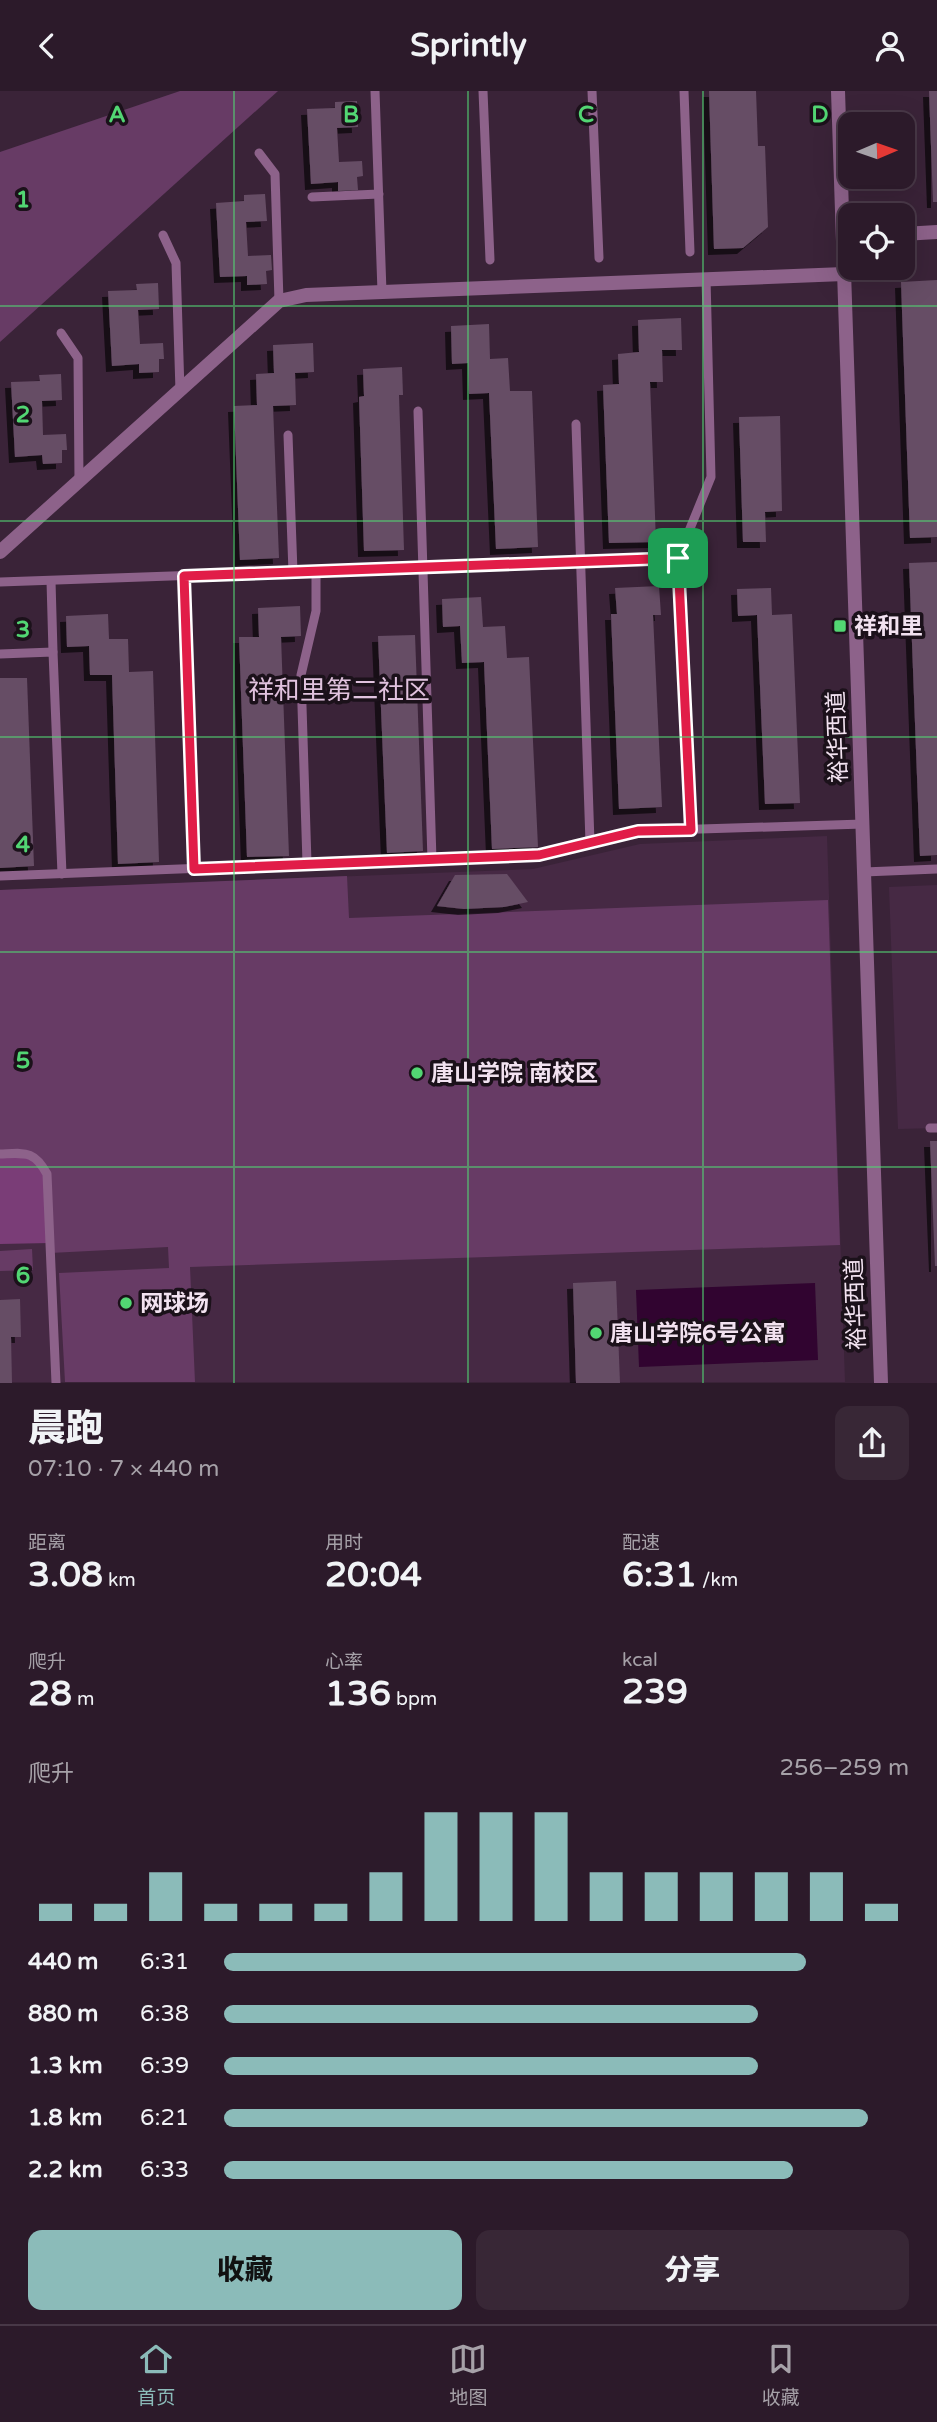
<!DOCTYPE html>
<html lang="zh">
<meta charset="utf-8">
<style>
body{margin:0;font-family:"Varela Round","Noto Sans SC",sans-serif;background:#382736;color:#f1f3f6;height:100vh;display:flex;flex-direction:column;font-size:26px;white-space:nowrap}
*{box-sizing:border-box;margin:0}
p{font-size:23px;color:#a6a1a8}
.icon{flex:none;width:38px;height:38px;fill:none;stroke:currentColor;stroke-width:2;stroke-linecap:round;stroke-linejoin:round}
.map{position:relative;height:1292px;overflow:hidden}
.drawer{display:flex;flex-direction:column;background:#2c1a2a;flex:1}
.drawer>*{flex:none}
.needle{width:46px;rotate:88deg}
.buttons{position:absolute;left:838px;top:21px;display:grid;gap:14px}
.buttons a{display:grid;place-items:center;width:77px;height:77px;border-radius:14px;background:#2c1a2a;box-shadow:0 7px 28px #0002,0 0 0 2px #483847;font-size:35px}
.pin{position:absolute;display:grid;place-items:center;width:60px;height:60px;color:#fff;margin:-30px;border-radius:14px;box-shadow:0 4px 10px #0006}
.round{display:grid;place-items:center;flex:none;width:74px;height:74px;border-radius:14px;background:#382736}
.summary{display:flex;align-items:center;justify-content:space-between;height:119px;padding:0 28px}
h1{font-size:38px;font-weight:800;line-height:52px}
.metrics{display:grid;grid-template-columns:repeat(3,1fr);gap:10px;height:119px;padding:7px 28px}
.metrics div{display:grid;align-content:center}
.metrics b{font-size:35px;font-weight:800}
.metrics small{font-size:19px;font-weight:400}
.metrics p{font-size:19px}
.chart{height:196px;padding:14px 28px}
.chart p{display:flex;justify-content:space-between}
.chart svg{width:100%;height:126px;margin-top:7px;stroke:#8bbbb9;stroke-width:6}
.primary-button{display:flex;gap:14px;margin-top:auto;padding:14px 28px}
.primary-button a{flex:1;height:80px;border-radius:14px;background:#8bbbb9;color:#111;font-size:28px;font-weight:800;line-height:80px;text-align:center}
.primary-button a+a{background:#382736;color:#f1f3f6}
ul{padding:0 28px;list-style:none;font-size:23px}
li{display:grid;grid-template-columns:112px 84px 1fr;align-items:center;height:52px}
li i{height:18px;border-radius:9px;background:#8bbbb9}
header{display:flex;justify-content:space-between;align-items:center;height:91px;padding:0 28px;background:#2c1a2a;font-size:32px;font-weight:800}
.menu{display:flex;justify-content:space-around;align-items:center;height:98px;border-top:2px solid #483847;background:#2c1a2a;font-size:19px;color:#a6a1a8}
.menu a{display:grid;justify-items:center;gap:4px}
.menu .on{color:#8bbbb9}
.map>svg:first-child{display:block}
.built{fill:#462944}
.green{fill:#673b65}
.forest{fill:#7a3d77}
.water{fill:#310430}
.building{fill:#664d65;filter:url(#shadow)}
.lines{fill:none;stroke-linecap:round;stroke-linejoin:round}
.service{stroke:#8d628a;stroke-width:9}
.minor{stroke:#8d628a;stroke-width:14}
.tertiary{stroke:#8d628a;stroke-width:14}
.route-casing{stroke:#fff;stroke-width:14}
.route{stroke:#e11d48;stroke-width:9}
.grid{fill:none;stroke:#52d673;stroke-width:2;stroke-opacity:0.55}
.poi-dot{fill:#52d673;stroke:#1b111a;stroke-width:2.5}
.labels{text-anchor:middle;stroke-width:7;stroke-linejoin:round;paint-order:stroke}
.poi-label{font-size:23px;font-weight:bold;fill:#f2e2f0;stroke:#1b111a;text-anchor:start}
.street-label{font-size:23px;fill:#f2e2f0;stroke:#1b111a}
.quarter-label{font-size:26px;fill:#e0c2de;stroke:#1b111a}
.grid-label{font-size:23px;text-anchor:middle;font-weight:bold;fill:#52d673;stroke:#1b111a;stroke-width:7;stroke-linejoin:round;paint-order:stroke}
</style>
<header><svg class="icon" aria-label="back" viewBox="0 0 24 24"><path d="M15 5l-7 7 7 7"/></svg>Sprintly<svg class="icon" aria-label="person" viewBox="0 0 24 24"><circle cx="12" cy="8" r="4"/><path d="M4 21q1-7 8-7t8 7"/></svg></header>
<div class="map">
<svg width="937" height="1292" viewBox="0 0 937 1292">
<defs>
<filter id="shadow"><feDropShadow dx="-6" dy="6" stdDeviation="0" flood-color="#0009"/></filter>
</defs>
<rect width="100%" height="100%" fill="#3a2338"/>
<g class="built">
<polygon points="827,745 845,1291 0,1291 0,799 533,778 640,753"/>
<polygon points="937,794 937,1037 898,1038 889,796"/>
</g>
<g class="green">
<polygon points="180,0 278,0 0,251 0,61"/>
<polygon points="347,785 349,827 828,809 840,1154 190,1176 195,1291 65,1291 59,1182 169,1177 168,1156 50,1162 47,1083 0,1063 0,799"/>
<polygon points="32,1158 33,1179 0,1180 0,1160"/>
</g>
<polygon class="forest" points="28,1062 47,1083 50,1152 0,1153 0,1063"/>
<polygon class="water" points="815,1192 818,1269 639,1276 636,1199"/>
<g class="building">
<polygon points="709,0 756,0 758,55 765,55 768,136 743,157 714,158"/>
<polygon points="929,0 937,0 937,111 933,111"/>
<polygon points="357,10 358,36 337,37 339,71 362,70 363,85 357,86 358,99 338,100 338,91 311,93 307,18 335,17 335,11"/>
<polygon points="265,103 267,130 246,131 248,165 271,164 272,179 266,180 267,193 247,194 247,185 220,186 216,112 244,110 244,104"/>
<polygon points="937,189 937,446 910,447 901,191"/>
<polygon points="158,192 159,218 138,219 140,253 163,252 164,268 159,268 159,281 139,282 139,273 112,275 108,200 137,199 136,193"/>
<polygon points="681,227 682,259 662,259 663,291 650,291 656,451 609,452 603,294 619,293 618,263 639,261 638,229"/>
<polygon points="489,233 490,268 508,267 510,300 532,300 538,456 496,458 489,302 469,303 468,272 452,273 451,235"/>
<polygon points="313,252 314,281 295,282 296,314 273,315 279,467 240,469 234,315 257,314 256,283 274,282 273,254"/>
<polygon points="402,276 403,304 399,304 404,459 364,460 359,306 364,305 363,278"/>
<polygon points="61,283 62,309 42,310 43,344 66,343 67,359 62,359 62,372 43,373 42,364 15,366 11,291 40,290 39,284"/>
<polygon points="780,325 782,420 765,421 766,451 743,451 739,326"/>
<polygon points="937,471 937,764 920,765 909,472"/>
<polygon points="659,495 661,524 653,524 662,716 619,718 611,523 617,523 615,497"/>
<polygon points="771,497 772,524 792,523 800,712 765,713 757,524 738,525 737,498"/>
<polygon points="481,506 483,536 505,535 507,567 529,566 538,756 492,758 484,571 462,572 460,535 443,536 442,508"/>
<polygon points="300,515 301,545 281,546 289,765 247,766 239,546 259,546 258,517"/>
<polygon points="108,523 109,548 128,548 129,581 153,580 159,771 118,773 112,584 90,584 89,555 67,556 66,525"/>
<polygon points="415,544 423,760 387,762 378,545"/>
<polygon points="0,587 27,587 34,775 0,777"/>
<polygon points="507,783 528,811 504,816 464,818 437,815 455,784"/>
<polygon points="930,1050 937,1050 937,1175 935,1175"/>
<polygon points="616,1190 620,1292 576,1292 573,1192"/>
<polygon points="20,1208 21,1246 11,1246 12,1292 0,1292 0,1209"/>
</g>
<g class="lines">
<g class="service">
<polyline points="375,0 382,201"/>
<polyline points="483,0 490,169"/>
<polyline points="592,0 599,167"/>
<polyline points="684,0 690,161"/>
<polyline points="259,62 275,83 279,210"/>
<polyline points="312,106 379,103"/>
<polyline points="163,144 176,172 180,300"/>
<polyline points="61,242 78,267 79,390"/>
<polyline points="418,320 432,769"/>
<polyline points="576,333 590,752"/>
<polyline points="288,344 293,481"/>
<polyline points="184,485 194,778"/>
<polyline points="51,490 53,561"/>
<polyline points="0,491 678,467"/>
<polyline points="0,563 53,561 62,783"/>
<polyline points="691,739 678,467 711,386 706,187"/>
<polyline points="307,772 301,584 316,520 316,480"/>
<polyline points="864,781 937,778"/>
<polyline points="0,785 539,764 637,740 863,733"/>
<polyline points="930,1037 937,1037"/>
<path d="M0,1063C25,1062 34,1059 47,1083L56,1292"/>
</g>
<g class="minor">
<polyline points="903,143 937,141"/>
<polyline points="0,461 279,210 306,204 844,183"/>
</g>
<polyline class="tertiary" points="838,0 881,1292"/>
</g>
<g class="lines">
<defs>
<polygon id="route" points="678,467 691,739 638,740 539,764 194,778 184,485"/>
</defs>
<use href="#route" class="route-casing"/>
<use href="#route" class="route"/>
</g>
<path class="grid" d="M234,0V1292M468,0V1292M703,0V1292M0,215H937M0,430H937M0,646H937M0,861H937M0,1076H937"/>
<g class="poi-dot">
<rect x="833" y="528" width="14" height="14" rx="3.5"/>
<circle cx="417" cy="982" r="7"/>
<circle cx="126" cy="1212" r="7"/>
<circle cx="596" cy="1242" r="7"/>
</g>
<g class="labels">
<g class="poi-label">
<text x="854" y="543">祥和里</text>
<text x="431" y="990">唐山学院 南校区</text>
<text x="140" y="1220">网球场</text>
<text x="610" y="1250">唐山学院6号公寓</text>
</g>
<g class="street-label">
<text transform="translate(837 646) rotate(-92)" y="8">裕华西道</text>
<text transform="translate(855 1213) rotate(-92)" y="8">裕华西道</text>
</g>
<g class="quarter-label">
<text x="339" y="608">祥和里第二社区</text>
</g>
</g>
<g class="grid-label">
<text x="117" y="31">A</text>
<text x="351" y="31">B</text>
<text x="586" y="31">C</text>
<text x="820" y="31">D</text>
<text x="23" y="116">1</text>
<text x="23" y="331">2</text>
<text x="23" y="546">3</text>
<text x="23" y="761">4</text>
<text x="23" y="977">5</text>
<text x="23" y="1192">6</text>
</g>
</svg>
<div class="buttons">
<a><svg class="needle" viewBox="-14 -14 28 28"><path d="M0-13l5 13h-10z" fill="#e53935"/><path d="M0 13l5-13h-10z" fill="#a6a1a8"/></svg></a>
<a><svg class="icon" aria-label="locate" viewBox="0 0 24 24"><circle cx="12" cy="12" r="6"/><path d="M12 2v4M12 18v4M2 12h4M18 12h4"/></svg></a>
</div>
<div class="pin" style="left:678px;top:467px;background:#1e9e55"><svg class="icon" aria-label="arrive" viewBox="0 0 24 24"><path d="M6 21V4h12l-3 4 3 4H6"/></svg></div>
</div>
<section class="drawer">
<div class="summary"><div><h1>晨跑</h1><p>07:10 · 7 × 440 m</p></div><a class="round"><svg class="icon" aria-label="share" viewBox="0 0 24 24"><path d="M12 15V3M7 8l5-5 5 5M5 13v7h14v-7"/></svg></a></div>
<div class="metrics">
<div><p>距离</p><b>3.08<small> km</small></b></div>
<div><p>用时</p><b>20:04</b></div>
<div><p>配速</p><b>6:31<small> /km</small></b></div>
</div>
<div class="metrics">
<div><p>爬升</p><b>28<small> m</small></b></div>
<div><p>心率</p><b>136<small> bpm</small></b></div>
<div><p>kcal</p><b>239</b></div>
</div>
<div class="chart"><p><span>爬升</span>256–259 m</p>
<svg viewBox="0 0 160 44" preserveAspectRatio="none"><path d="M5 44V38M15 44V38M25 44V27M35 44V38M45 44V38M55 44V38M65 44V27M75 44V6M85 44V6M95 44V6M105 44V27M115 44V27M125 44V27M135 44V27M145 44V27M155 44V38"/></svg>
</div>
<ul>
<li><b>440 m</b>6:31<i style="width:85%"></i></li>
<li><b>880 m</b>6:38<i style="width:78%"></i></li>
<li><b>1.3 km</b>6:39<i style="width:78%"></i></li>
<li><b>1.8 km</b>6:21<i style="width:94%"></i></li>
<li><b>2.2 km</b>6:33<i style="width:83%"></i></li>
</ul>
<div class="primary-button"><a>收藏</a><a>分享</a></div>
</section>
<nav class="menu">
<a class="on"><svg class="icon" aria-label="home" viewBox="0 0 24 24"><path d="M3 11l9-7 9 7M6 9v11h12V9"/></svg>首页</a>
<a><svg class="icon" aria-label="map" viewBox="0 0 24 24"><path d="M3 6l6-2 6 2 6-2v14l-6 2-6-2-6 2zM9 4v14M15 6v14"/></svg>地图</a>
<a><svg class="icon" aria-label="saved" viewBox="0 0 24 24"><path d="M7 4h10v16l-5-4-5 4z"/></svg>收藏</a>
</nav>
